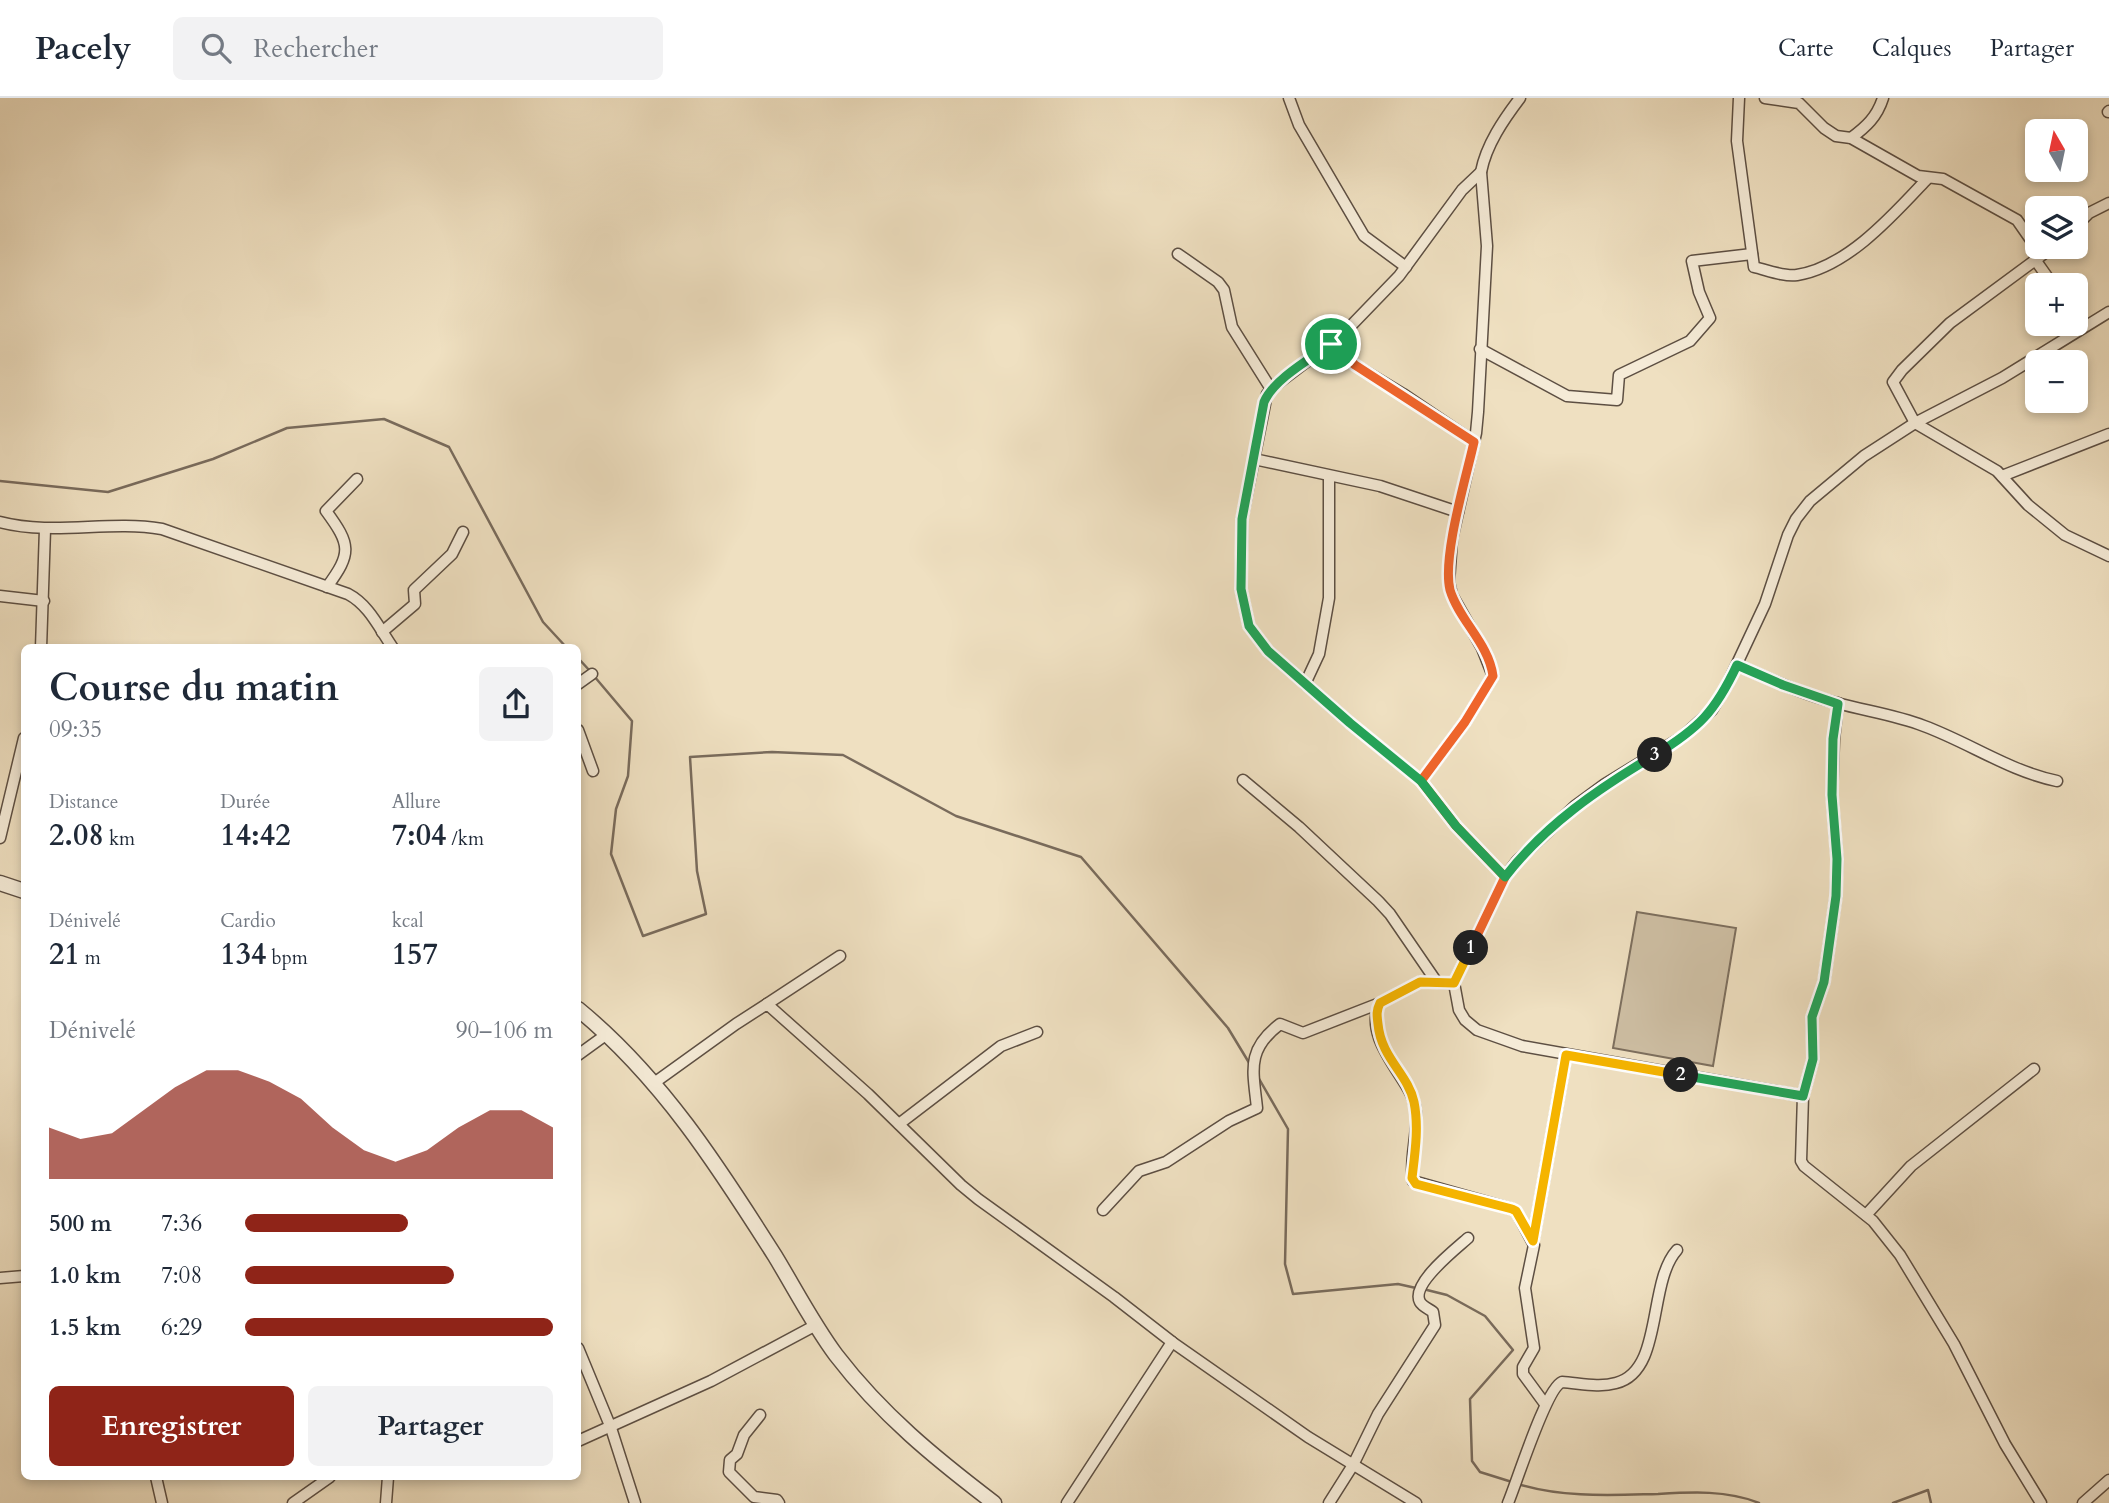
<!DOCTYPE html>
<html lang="fr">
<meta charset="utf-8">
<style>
body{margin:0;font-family:Cardo,serif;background:#f2f2f3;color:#1f2937;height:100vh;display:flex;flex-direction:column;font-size:26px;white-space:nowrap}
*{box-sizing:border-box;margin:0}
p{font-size:23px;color:#747a83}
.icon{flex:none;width:38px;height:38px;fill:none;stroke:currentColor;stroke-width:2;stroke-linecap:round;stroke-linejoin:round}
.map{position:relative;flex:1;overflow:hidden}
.details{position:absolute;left:21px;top:546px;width:560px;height:836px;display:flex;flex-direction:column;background:#fff;border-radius:10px;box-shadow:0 4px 10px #0003}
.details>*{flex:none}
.needle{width:46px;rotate:351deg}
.controls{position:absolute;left:2025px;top:21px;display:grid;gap:14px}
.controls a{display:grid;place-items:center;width:63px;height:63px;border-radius:10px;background:#fff;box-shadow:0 4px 10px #0003;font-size:35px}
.pin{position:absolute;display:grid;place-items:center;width:60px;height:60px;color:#fff;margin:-30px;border:4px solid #fff;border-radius:50%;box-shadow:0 2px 7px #0007}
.km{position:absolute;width:35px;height:35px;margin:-18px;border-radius:50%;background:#222;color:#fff;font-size:19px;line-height:35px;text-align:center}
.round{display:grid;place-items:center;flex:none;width:74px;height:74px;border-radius:10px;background:#f2f2f3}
.head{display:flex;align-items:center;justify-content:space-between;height:119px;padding:0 28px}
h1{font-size:38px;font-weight:700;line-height:52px}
.metrics{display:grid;grid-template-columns:repeat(3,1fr);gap:10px;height:119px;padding:7px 28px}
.metrics div{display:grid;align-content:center}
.metrics b{font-size:30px;font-weight:700}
.metrics small{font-size:19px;font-weight:400}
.metrics p{font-size:19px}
.chart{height:196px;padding:14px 28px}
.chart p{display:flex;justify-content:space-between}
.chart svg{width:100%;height:126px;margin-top:7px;fill:#8f2418;opacity:.7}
.cta{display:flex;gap:14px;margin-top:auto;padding:14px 28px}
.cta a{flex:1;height:80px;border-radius:10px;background:#8f2418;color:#fff;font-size:28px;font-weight:700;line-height:80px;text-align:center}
.cta a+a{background:#f2f2f3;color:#1f2937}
ul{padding:0 28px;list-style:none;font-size:23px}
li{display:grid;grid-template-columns:112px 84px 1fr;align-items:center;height:52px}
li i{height:18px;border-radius:9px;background:#8f2418}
header{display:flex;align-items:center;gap:42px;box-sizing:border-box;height:98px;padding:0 35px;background:#fff;border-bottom:2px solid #e0e1e3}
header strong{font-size:33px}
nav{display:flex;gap:38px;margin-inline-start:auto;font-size:24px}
.search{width:490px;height:63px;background:#f2f2f3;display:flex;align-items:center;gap:18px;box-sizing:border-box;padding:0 24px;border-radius:10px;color:#747a83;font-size:26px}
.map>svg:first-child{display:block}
.green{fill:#cebfa4;stroke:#7d6f5e;stroke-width:2}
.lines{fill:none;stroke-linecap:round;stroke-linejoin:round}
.stream{stroke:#796b5c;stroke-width:2.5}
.minor-casing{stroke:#5d4f43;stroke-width:13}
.tertiary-casing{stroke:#5d4f43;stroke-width:17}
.minor{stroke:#f5ebd7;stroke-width:10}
.tertiary{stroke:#f5ebd7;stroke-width:14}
.split-1-casing{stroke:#fff;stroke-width:14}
.split-2-casing{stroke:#fff;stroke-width:14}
.split-3-casing{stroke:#fff;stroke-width:14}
.split-4-casing{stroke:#fff;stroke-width:14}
.split-1{stroke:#f0652b;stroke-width:9}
.split-2{stroke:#f5b400;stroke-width:9}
.split-3{stroke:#22a559;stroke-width:9}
.split-4{stroke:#22a559;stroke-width:9}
</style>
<header>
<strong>Pacely</strong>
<div class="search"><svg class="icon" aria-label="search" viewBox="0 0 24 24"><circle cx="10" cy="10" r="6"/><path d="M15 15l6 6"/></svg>Rechercher</div>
<nav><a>Carte</a><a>Calques</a><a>Partager</a></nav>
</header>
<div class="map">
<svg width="2109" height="1405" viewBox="0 0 2109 1405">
<rect width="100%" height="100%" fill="#efe0c1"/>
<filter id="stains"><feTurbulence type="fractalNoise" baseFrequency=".00286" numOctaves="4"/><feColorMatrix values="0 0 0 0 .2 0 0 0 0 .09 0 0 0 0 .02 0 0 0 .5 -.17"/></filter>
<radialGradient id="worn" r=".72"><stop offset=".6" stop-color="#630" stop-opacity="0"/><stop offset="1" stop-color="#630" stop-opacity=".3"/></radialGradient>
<polygon class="green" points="1637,814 1736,830 1713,968 1613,950"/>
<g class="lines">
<g class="stream">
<polyline points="0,383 108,394 213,361 287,330 384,321 449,349 543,524 567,550"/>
<polyline points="578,560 590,573"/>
<polyline points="594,578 632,623 628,678 616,711 611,756 643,838 706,816 697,773 690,659 772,654 843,657 956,718 1081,759 1228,930 1251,968"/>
<polyline points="1258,979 1288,1031 1285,1166 1293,1196 1398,1186 1416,1190"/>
<polyline points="1423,1191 1447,1197 1485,1218 1513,1252 1470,1301 1472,1363 1480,1374 1512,1384"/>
<path d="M1518,1386C1563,1400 1612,1397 1658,1396C1692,1394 1727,1392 1759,1405"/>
<polyline points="1893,1405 1928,1392 1931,1405"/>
</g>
<defs>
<g id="minor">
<polyline points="1289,0 1299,27 1364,138 1406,169"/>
<path d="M1739,0L1737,43L1754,169C1767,172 1784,179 1797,177C1848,169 1894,116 1927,81"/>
<polyline points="1765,0 1799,5 1824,30 1836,38 1851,40 1918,78 1943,81 2017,122 2033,145 2036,163 2053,187"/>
<polyline points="2108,14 2109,13"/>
<path d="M1851,40C1866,29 1877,19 1883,0"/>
<polyline points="2076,128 2089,115 2109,105"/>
<polyline points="2053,149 1950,225 1902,272 1893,284 1915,325 1997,373 2028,407 2065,437 2109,458"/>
<polyline points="1178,156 1218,184 1224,192 1232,229 1271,291"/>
<polyline points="1331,246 1355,267 1403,296 1474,344"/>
<polyline points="1480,251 1567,298 1617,302 1619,277 1690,243 1710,220 1699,194 1692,163 1752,156"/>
<polyline points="1254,361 1380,388 1458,414"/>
<polyline points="2002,378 2109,336"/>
<path d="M0,424C54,438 108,422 162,431L348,496C369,507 379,530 393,550"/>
<path d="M327,489C352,455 351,447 326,413L357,381"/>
<polyline points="0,498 44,503"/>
<polyline points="382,534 415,506 414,492 452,456 463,434"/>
<polyline points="41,550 45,431"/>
<path d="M1737,567C1770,581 1802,596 1837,605C1866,613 1896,617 1924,628C1970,645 2009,673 2057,683"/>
<polyline points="578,586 592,576"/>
<polyline points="1305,586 1319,556 1329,500 1329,378"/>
<polyline points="578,632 593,673"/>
<polyline points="1243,682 1299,729 1378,803 1390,816 1436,883"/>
<polyline points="1421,683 1350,625 1268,553 1249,528 1241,491 1242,421 1267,296 1277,286 1343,236 1399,178 1462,92 1481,74"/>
<polyline points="0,740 24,640"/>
<path d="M1505,779L1456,728L1421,683L1465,624L1493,578L1482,550L1452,497L1449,484L1452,441L1476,335L1478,314L1487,148L1481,74C1486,47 1504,21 1520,0"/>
<path d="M1454,885L1420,884L1380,905C1364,936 1398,970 1411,996C1424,1023 1408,1056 1413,1083L1512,1111L1516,1113L1534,1147L1525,1190L1534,1250L1523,1269V1276L1545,1306"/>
<polyline points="767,906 840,858"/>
<polyline points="578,957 607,936"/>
<polyline points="654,985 736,926 767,906 868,996 961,1087 978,1101 1114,1199 1172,1244 1308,1339 1416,1405"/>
<polyline points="1803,998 1813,961 1812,919 1824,884 1836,798 1837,761 1832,697 1834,641 1838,605"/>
<polyline points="899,1026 1001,948 1037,934"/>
<path d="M1103,1112L1139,1073L1166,1064L1229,1023L1257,1010C1253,972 1246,952 1280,926L1303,935L1380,905"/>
<polyline points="1866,1117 1911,1068 2034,971"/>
<polyline points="1533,1143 1566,957"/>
<polyline points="0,1180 24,1178"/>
<polyline points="578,1250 611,1330 635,1405"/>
<polyline points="760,1317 744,1337 737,1356 730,1362 729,1374 754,1399 777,1402 779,1405"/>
<polyline points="578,1343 711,1283 816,1227"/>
<polyline points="156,1379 162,1405"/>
<polyline points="293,1405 330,1379"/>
<polyline points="386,1405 388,1379"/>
<polyline points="1067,1405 1172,1244"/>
<path d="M1329,1405L1353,1367L1378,1316L1435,1227L1433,1214C1429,1211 1422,1208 1420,1204C1410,1186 1457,1150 1468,1140"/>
<path d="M1508,1405C1517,1384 1546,1290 1562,1284C1579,1285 1599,1290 1616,1285C1664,1273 1647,1185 1677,1152"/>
<polyline points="2041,1405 2005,1346 1954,1246 1900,1157 1873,1123 1804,1068 1801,1063 1803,998 1522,948 1477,932 1465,922 1459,912 1454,885 1505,779 1517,763 1575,708 1605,686 1682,639 1712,612 1727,587 1765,506 1788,437 1796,421 1810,403 1864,358 1915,325 2002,280 2109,214"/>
<polyline points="2083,1405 2109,1382"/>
</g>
<g id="tertiary">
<polyline points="0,785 24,793"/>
<path d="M578,911C661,979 718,1068 775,1158C795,1191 813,1226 836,1257C882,1317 935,1360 994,1405"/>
</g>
</defs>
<use href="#minor" class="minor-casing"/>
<use href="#tertiary" class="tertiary-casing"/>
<use href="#minor" class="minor"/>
<use href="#tertiary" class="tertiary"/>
</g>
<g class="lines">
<defs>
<path id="split-1" d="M1331,246L1355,267L1474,344C1466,380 1442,459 1450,492C1459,522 1489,546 1493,578L1465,624L1421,683L1456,728L1505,779L1471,850"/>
<path id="split-2" d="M1471,850L1454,885L1420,884L1380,905C1376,913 1377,918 1378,926C1381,960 1408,976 1414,1004C1419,1029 1415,1055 1412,1080L1416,1086L1512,1111L1516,1113L1533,1143L1566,957L1681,977"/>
<path id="split-3" d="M1655,657C1699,630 1715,614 1737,567L1783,587L1838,606L1833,641L1832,697L1837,761L1836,798L1824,884L1812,919L1813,961L1803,998L1681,977"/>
<path id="split-4" d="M1331,246C1310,261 1274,281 1264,304L1242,421L1241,491L1249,528L1268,553L1350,625L1421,683L1456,728L1505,779C1545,727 1599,690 1655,657"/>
</defs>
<use href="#split-1" class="split-1-casing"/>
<use href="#split-2" class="split-2-casing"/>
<use href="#split-3" class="split-3-casing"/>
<use href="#split-4" class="split-4-casing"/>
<use href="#split-1" class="split-1"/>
<use href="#split-2" class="split-2"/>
<use href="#split-3" class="split-3"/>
<use href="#split-4" class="split-4"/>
</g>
<rect width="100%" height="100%" filter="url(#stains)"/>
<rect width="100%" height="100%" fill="url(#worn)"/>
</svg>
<div class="controls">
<a><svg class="needle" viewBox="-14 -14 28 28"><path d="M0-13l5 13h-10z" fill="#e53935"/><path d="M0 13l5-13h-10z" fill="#747a83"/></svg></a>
<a><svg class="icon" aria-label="layers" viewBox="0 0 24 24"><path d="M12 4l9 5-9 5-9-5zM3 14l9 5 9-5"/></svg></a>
<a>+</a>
<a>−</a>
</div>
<div class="pin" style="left:1331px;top:246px;background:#1e9e55"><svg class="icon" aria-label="arrive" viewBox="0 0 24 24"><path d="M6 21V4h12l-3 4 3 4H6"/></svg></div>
<b class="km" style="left:1471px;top:850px">1</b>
<b class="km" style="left:1681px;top:977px">2</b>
<b class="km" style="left:1655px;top:657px">3</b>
<section class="details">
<div class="head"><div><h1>Course du matin</h1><p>09:35</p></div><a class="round"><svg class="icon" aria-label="share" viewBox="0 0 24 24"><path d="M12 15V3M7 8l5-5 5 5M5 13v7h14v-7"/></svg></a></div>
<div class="metrics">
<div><p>Distance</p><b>2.08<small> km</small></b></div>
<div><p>Durée</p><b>14:42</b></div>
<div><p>Allure</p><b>7:04<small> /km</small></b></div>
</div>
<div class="metrics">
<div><p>Dénivelé</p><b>21<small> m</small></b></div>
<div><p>Cardio</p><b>134<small> bpm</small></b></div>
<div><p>kcal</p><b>157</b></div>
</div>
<div class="chart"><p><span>Dénivelé</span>90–106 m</p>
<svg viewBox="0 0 160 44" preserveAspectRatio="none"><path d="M0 44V26L10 30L20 28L30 20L40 12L50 6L60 6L70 10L80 16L90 26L100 34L110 38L120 34L130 26L140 20L150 20L160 26V44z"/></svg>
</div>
<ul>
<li><b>500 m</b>7:36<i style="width:53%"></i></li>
<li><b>1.0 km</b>7:08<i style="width:68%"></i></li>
<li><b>1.5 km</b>6:29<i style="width:100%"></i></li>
</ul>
<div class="cta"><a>Enregistrer</a><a>Partager</a></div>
</section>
</div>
